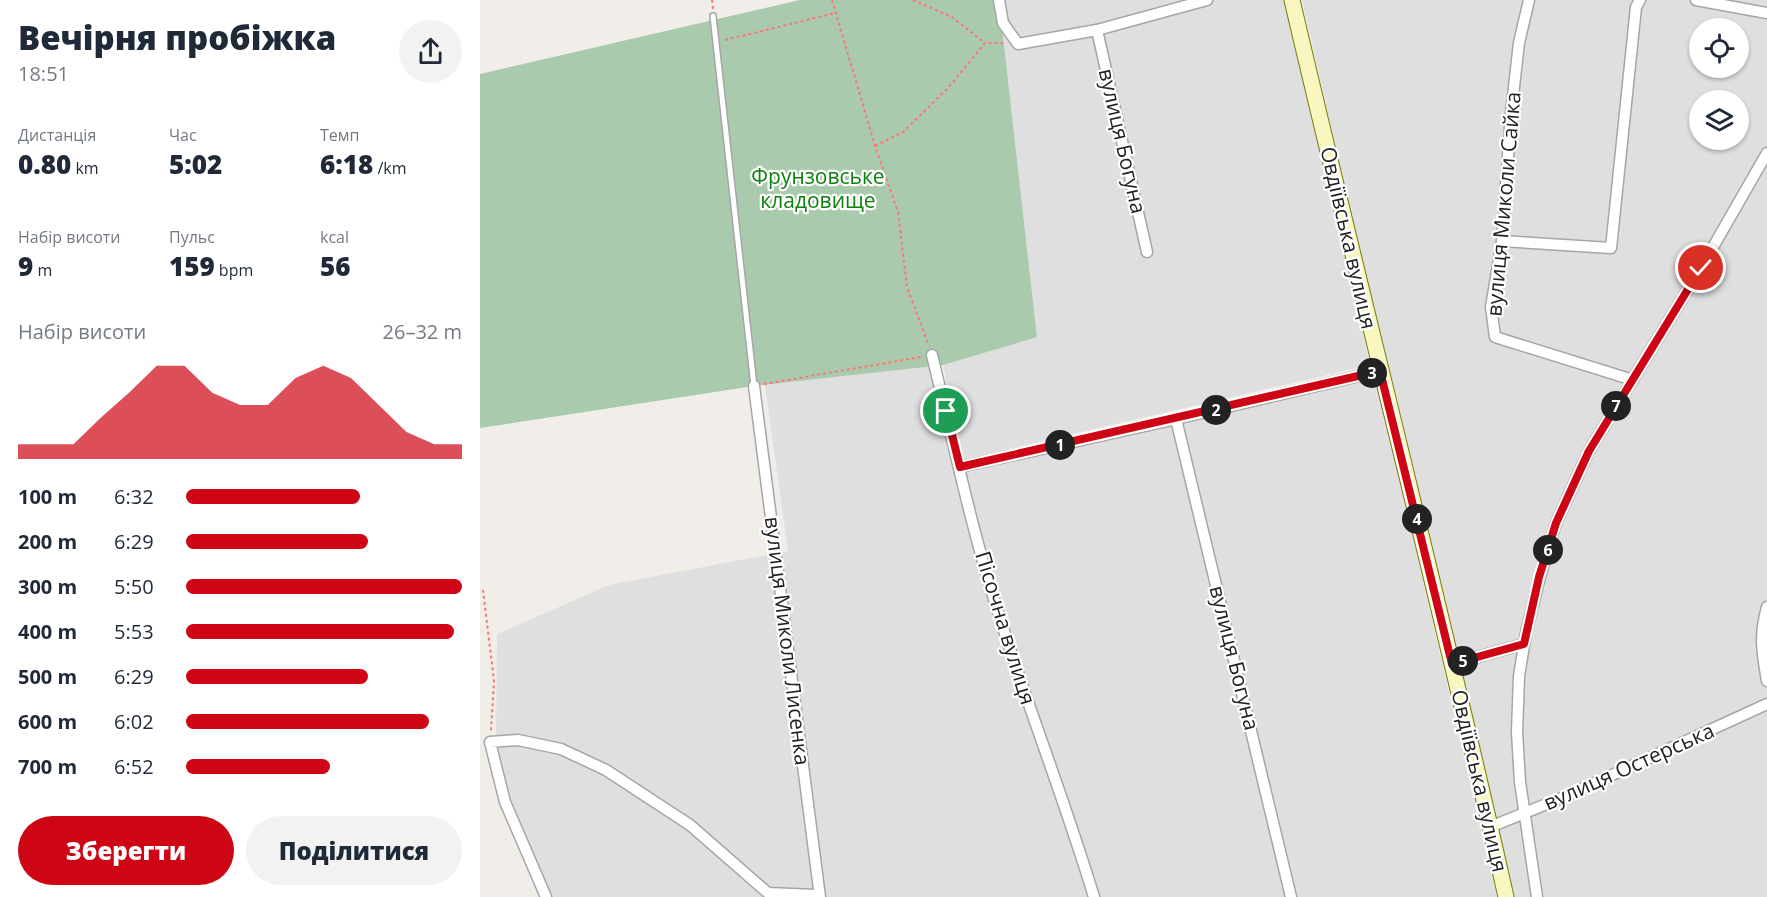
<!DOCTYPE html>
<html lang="uk">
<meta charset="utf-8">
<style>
body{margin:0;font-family:"Open Sans",sans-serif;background:#f2f2f3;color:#1f2937;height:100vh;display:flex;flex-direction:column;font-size:22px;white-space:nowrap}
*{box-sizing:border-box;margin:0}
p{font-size:20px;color:#747a83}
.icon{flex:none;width:33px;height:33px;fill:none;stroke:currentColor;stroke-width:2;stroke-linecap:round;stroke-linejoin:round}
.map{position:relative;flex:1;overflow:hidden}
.drawer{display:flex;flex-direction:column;background:#fff;width:480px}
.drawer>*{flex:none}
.controls{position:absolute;left:1209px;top:18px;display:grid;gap:12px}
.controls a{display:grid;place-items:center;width:60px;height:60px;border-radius:50%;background:#fff;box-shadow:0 2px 4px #0004;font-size:30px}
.pin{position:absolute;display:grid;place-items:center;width:51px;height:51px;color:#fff;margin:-26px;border:3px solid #fff;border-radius:50%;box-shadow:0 2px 6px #0007}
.km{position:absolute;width:30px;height:30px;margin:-15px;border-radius:50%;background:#222;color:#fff;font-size:16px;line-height:30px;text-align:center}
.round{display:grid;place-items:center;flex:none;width:63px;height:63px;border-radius:32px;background:#f2f2f3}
.head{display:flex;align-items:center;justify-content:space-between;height:102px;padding:0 18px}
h1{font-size:33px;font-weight:800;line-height:45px}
.figures{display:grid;grid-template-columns:repeat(3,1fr);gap:9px;height:102px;padding:6px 18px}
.figures div{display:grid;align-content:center}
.figures b{font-size:26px;font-weight:800}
.figures small{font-size:16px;font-weight:400}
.figures p{font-size:16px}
.chart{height:168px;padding:12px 18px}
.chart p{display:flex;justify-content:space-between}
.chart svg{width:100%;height:108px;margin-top:6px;fill:#ce0514;opacity:.7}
.action{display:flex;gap:12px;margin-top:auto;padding:12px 18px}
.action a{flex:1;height:69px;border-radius:36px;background:#ce0514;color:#fff;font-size:24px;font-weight:800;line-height:69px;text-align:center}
.action a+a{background:#f2f2f3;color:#1f2937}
ul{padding:0 18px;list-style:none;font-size:20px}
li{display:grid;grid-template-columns:96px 72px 1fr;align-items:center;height:45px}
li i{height:15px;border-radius:8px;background:#ce0514}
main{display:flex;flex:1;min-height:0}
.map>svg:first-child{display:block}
.residential{fill:#e0dfdf;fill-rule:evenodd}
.cemetery{fill:#aacaad}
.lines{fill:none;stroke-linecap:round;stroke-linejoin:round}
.lane-casing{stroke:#a6a6a6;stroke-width:8}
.street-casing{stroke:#a6a6a6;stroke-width:13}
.secondary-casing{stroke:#767908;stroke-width:17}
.path{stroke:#f77875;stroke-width:2;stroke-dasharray:3 3;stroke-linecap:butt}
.lane{stroke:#fff;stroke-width:5}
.street{stroke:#fff;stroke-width:10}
.secondary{stroke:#f9f7c0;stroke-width:15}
.route-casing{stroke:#fff;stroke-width:12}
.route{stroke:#ce0514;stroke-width:8}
.labels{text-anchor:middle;stroke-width:4.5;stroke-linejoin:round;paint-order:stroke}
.street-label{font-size:21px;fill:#222;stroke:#fff}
.park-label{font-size:21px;fill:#0f8010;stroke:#fff}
</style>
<main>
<section class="drawer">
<div class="head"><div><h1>Вечірня пробіжка</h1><p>18:51</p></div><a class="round"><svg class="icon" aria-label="share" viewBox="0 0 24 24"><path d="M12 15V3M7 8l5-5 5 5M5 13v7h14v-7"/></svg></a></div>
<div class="figures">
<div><p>Дистанція</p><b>0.80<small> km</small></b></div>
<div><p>Час</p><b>5:02</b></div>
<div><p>Темп</p><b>6:18<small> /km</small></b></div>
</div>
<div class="figures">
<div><p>Набір висоти</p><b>9<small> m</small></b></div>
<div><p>Пульс</p><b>159<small> bpm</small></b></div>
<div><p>kcal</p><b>56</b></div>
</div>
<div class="chart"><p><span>Набір висоти</span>26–32 m</p>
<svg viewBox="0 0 160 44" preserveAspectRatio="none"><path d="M0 44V38L10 38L20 38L30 27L40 17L50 6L60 6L70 17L80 22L90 22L100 11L110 6L120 11L130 22L140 33L150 38L160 38V44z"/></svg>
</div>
<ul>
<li><b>100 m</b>6:32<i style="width:63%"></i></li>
<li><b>200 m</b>6:29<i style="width:66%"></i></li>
<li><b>300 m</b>5:50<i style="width:100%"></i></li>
<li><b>400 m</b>5:53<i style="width:97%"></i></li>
<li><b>500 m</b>6:29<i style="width:66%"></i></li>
<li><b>600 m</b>6:02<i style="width:88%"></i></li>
<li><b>700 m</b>6:52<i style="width:52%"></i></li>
</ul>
<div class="action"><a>Зберегти</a><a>Поділитися</a></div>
</section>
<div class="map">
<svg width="1287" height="897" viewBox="0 0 1287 897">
<rect width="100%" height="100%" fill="#f1eee9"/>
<g class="residential">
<polygon points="514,0 806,0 890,365 484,459 463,365 557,336 523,36"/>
<path d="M822,0H1287V897H1028ZM1220,28H1258V68H1220ZM1220,100H1258V140H1220Z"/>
<polygon points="452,366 475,470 895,377 1017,897 70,897 29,803 16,748 17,634 129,585 308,551 284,378"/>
</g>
<polygon class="cemetery" points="320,0 514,0 523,36 557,337 463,365 274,386 0,428 0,74"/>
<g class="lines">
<defs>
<polyline id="lane" points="233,16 274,386"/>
<g id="street">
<polyline points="519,0 523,23 538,44 617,30 727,0"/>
<polyline points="1049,0 1039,43 1031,113 1022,241 1011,307 1015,337 1153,380"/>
<polyline points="1216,0 1287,13"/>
<polyline points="617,30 667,252"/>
<polyline points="1022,241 1131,248 1156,7 1160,0"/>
<path d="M452,355C473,440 491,528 518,612C548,707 585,801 614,897"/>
<polyline points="274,386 340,897"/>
<polyline points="696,419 811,897"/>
<polyline points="480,467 696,419 900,371"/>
<path d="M1287,607C1279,636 1282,652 1287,681"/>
<polyline points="972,664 1044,644"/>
<polyline points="1010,827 1084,797 1287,704"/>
<polyline points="66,897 25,802 10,742 38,740 81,749 126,770 210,825 288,893 335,895 336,897"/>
<polyline points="1057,897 1040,782 1037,732 1039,676 1046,633 1060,577 1076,523 1109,451 1221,268 1287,153"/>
</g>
<path id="secondary" d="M812,0C882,299 959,597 1026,897"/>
</defs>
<use href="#lane" class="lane-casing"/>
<use href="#street" class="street-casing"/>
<use href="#secondary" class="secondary-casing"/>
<g class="path">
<polyline points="232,0 233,9"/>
<polyline points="352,0 395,146 418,212 427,287 449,346"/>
<polyline points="433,0 472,17 505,43"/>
<polyline points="245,40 355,13"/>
<polyline points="395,146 423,132 469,87 505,43 523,43"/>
<polyline points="284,384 441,357"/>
<polyline points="3,590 14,681 11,731"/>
</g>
<use href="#lane" class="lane"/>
<use href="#street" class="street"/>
<use href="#secondary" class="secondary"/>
</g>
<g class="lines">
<defs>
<polyline id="route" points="466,411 480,467 900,371 972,664 1044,644 1059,577 1076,523 1109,451 1221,268"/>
</defs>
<use href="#route" class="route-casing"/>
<use href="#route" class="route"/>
</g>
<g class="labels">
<g class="street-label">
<text transform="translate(642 141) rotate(77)" y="7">вулиця Богуна</text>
<text transform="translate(1024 204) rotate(-85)" y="7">вулиця Миколи Сайка</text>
<text transform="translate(868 238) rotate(77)" y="7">Овдіївська вулиця</text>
<text transform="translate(525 628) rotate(73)" y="7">Пісочна вулиця</text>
<text transform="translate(307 641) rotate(83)" y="7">вулиця Миколи Лисенка</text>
<text transform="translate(754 658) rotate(76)" y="7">вулиця Богуна</text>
<text transform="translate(1149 767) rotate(-24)" y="7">вулиця Остерська</text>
<text transform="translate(999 781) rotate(77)" y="7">Овдіївська вулиця</text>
</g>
<g class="park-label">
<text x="338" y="184">Фрунзовське<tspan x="338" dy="24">кладовище</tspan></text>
</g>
</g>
</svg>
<div class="controls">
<a><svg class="icon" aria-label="locate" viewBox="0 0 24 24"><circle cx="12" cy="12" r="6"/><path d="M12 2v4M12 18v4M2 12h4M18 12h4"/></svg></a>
<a><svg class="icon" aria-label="layers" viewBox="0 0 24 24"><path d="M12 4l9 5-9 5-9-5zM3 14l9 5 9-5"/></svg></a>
</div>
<div class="pin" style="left:466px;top:411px;background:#1e9e55"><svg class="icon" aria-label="arrive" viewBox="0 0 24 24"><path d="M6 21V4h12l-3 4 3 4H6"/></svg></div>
<div class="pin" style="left:1221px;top:268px;background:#d93025"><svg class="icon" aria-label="check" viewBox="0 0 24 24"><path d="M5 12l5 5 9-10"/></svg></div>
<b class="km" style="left:580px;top:445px">1</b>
<b class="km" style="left:736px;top:410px">2</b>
<b class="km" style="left:892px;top:373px">3</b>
<b class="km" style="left:937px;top:519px">4</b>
<b class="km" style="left:983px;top:661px">5</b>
<b class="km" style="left:1068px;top:550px">6</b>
<b class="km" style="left:1136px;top:406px">7</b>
</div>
</main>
